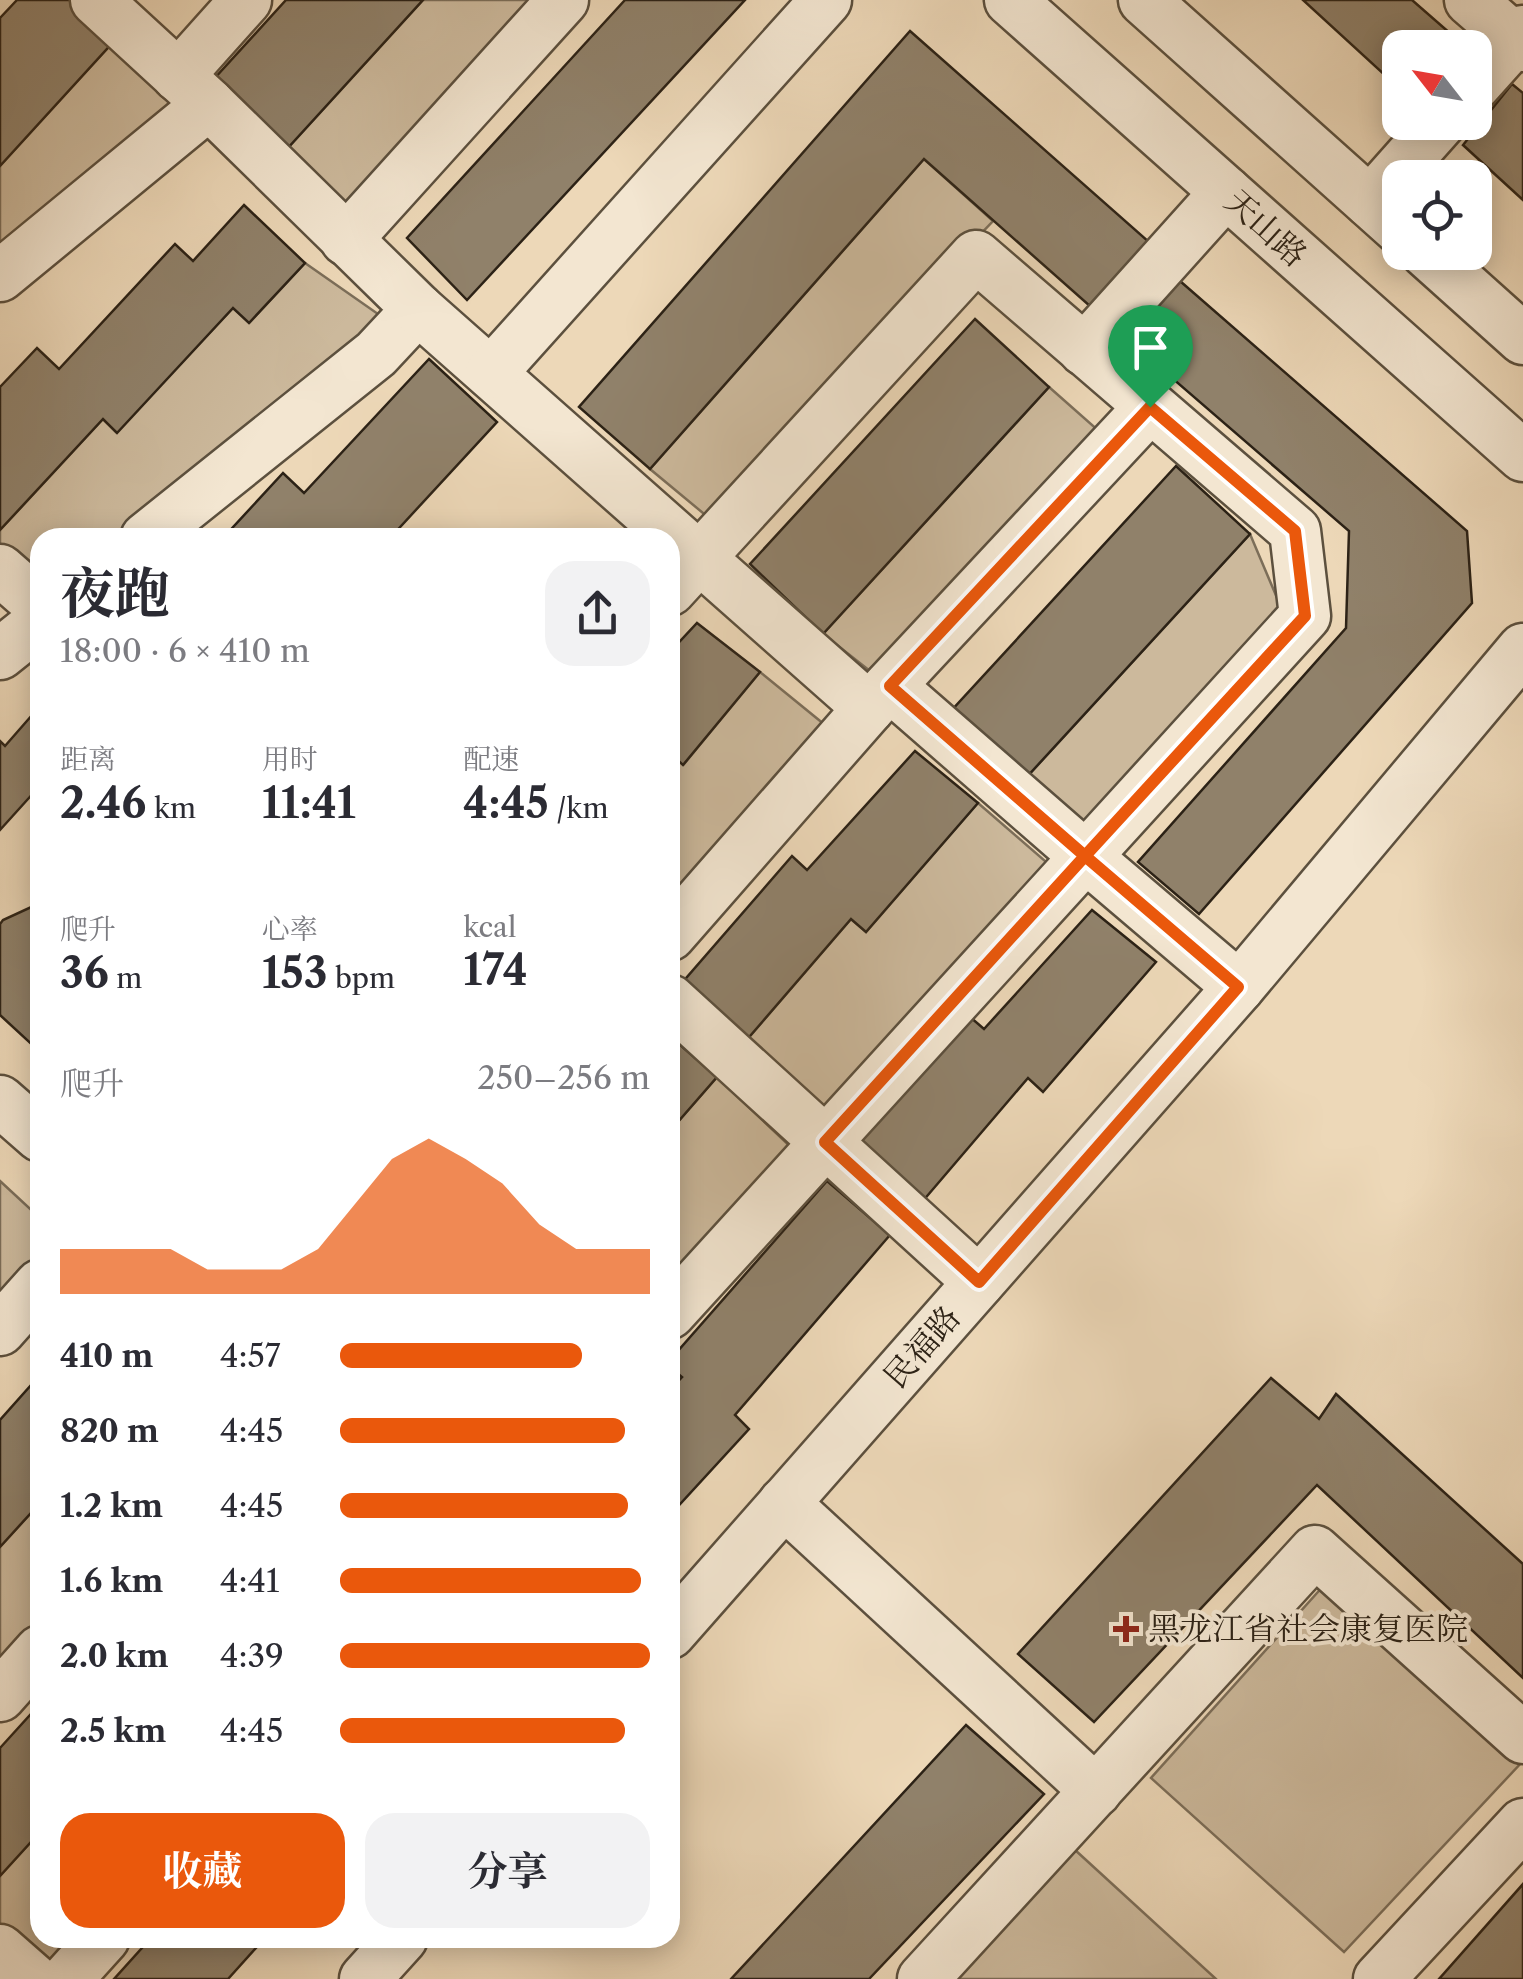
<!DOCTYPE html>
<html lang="zh">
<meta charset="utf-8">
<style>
body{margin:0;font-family:"Libre Caslon Text","Noto Serif SC",serif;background:#f2f2f3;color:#2b2b33;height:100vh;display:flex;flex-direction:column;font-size:38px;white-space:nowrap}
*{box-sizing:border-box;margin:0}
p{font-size:32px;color:#7c7c81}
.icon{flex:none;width:55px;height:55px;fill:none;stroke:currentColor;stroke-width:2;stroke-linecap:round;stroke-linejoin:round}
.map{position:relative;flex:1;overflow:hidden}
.panel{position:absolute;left:30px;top:528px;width:650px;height:1420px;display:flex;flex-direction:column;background:#fff;border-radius:30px;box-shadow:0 5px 25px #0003}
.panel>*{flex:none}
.needle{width:65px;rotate:301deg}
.fabs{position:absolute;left:1382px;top:30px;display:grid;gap:20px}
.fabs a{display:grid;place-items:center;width:110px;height:110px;border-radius:20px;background:#fff;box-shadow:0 5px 25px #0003;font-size:50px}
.pin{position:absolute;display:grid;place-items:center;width:85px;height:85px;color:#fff;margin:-102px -42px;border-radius:50% 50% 50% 0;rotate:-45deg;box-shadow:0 0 10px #0007}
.pin .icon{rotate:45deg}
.round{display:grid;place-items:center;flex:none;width:105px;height:105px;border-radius:30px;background:#f2f2f3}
.head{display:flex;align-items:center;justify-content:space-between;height:170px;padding:0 30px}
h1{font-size:55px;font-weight:700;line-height:75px}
.figures{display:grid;grid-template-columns:repeat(3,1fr);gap:15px;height:170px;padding:10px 30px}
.figures div{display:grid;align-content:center}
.figures b{font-size:42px;font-weight:700}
.figures small{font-size:28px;font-weight:400}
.figures p{font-size:28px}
.chart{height:280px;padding:20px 30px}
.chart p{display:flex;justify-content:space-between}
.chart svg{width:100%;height:180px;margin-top:10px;fill:#ea580c;opacity:.7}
.action{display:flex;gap:20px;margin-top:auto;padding:20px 30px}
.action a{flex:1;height:115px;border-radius:30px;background:#ea580c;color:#fff;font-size:40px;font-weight:700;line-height:115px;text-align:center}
.action a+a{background:#f2f2f3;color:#2b2b33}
ul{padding:0 30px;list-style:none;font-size:32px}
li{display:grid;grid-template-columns:160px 120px 1fr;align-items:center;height:75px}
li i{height:25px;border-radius:12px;background:#ea580c}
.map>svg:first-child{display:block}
.green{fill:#ccb99c;stroke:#7c6e59;stroke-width:2.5}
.building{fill:#90816a;stroke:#2c2216;stroke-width:2.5}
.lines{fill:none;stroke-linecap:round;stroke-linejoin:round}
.minor-casing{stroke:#5c503e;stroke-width:55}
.minor{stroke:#f3e6d1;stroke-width:50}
.route-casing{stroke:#fff;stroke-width:20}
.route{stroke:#ea580c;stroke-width:12}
.poi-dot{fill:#8f2418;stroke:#f3e6d1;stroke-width:4}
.labels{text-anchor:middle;stroke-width:8;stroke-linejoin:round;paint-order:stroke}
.street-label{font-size:32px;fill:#2c2216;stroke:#f3e6d1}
.poi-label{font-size:32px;fill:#2c2216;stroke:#f3e6d1;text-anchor:start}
</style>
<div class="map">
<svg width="1523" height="1979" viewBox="0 0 1523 1979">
<rect width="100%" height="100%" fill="#edd8b8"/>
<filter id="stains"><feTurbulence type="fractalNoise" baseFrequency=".002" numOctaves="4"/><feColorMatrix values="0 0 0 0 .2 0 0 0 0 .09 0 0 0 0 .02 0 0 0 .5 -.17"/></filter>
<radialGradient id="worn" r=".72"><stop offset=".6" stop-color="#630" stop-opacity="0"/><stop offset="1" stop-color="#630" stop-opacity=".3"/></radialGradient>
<g class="green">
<polygon points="423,0 542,0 349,206 286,150"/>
<polygon points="115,40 177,106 0,249 0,166"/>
<polygon points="924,159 993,221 709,518 650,469"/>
<polygon points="305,263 378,314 361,339 115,537 40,538 40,583 0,550 0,530 103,419 116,432 233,308 250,322"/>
<polygon points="1049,387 1100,432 870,671 823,634"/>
<polygon points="1250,534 1286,619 1082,832 1024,780"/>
<polygon points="760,672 825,725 670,900 670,753 684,764"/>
<polygon points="978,803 1052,867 824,1114 744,1043 851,919 866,932"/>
<polygon points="717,1077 795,1151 670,1287 670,1131"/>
<polygon points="0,1181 40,1218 40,1269 0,1313"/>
<polygon points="40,1503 40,1624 0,1670 0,1547"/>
<polygon points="1326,1583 1523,1761 1344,1952 1151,1778"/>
<polygon points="40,1832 40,1938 76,1938 48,1969 0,1927 0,1876"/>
<polygon points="1074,1849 1216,1979 957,1979"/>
</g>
<g class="building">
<polygon points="17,0 71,0 115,40 0,166 0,18"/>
<polygon points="286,0 423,0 286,150 213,80"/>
<polygon points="625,0 745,0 467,300 407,238"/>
<polygon points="1303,0 1412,0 1467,48 1400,48 1400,89"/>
<polygon points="910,31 1149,242 1091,307 924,159 650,469 579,407"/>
<polygon points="1512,84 1523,93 1523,200 1463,145"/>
<polygon points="244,205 305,263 249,323 233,308 117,433 103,419 0,530 0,387 37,348 59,369 175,244 193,261"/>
<polygon points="1180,281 1467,531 1472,603 1199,914 1138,862 1346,628 1349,531 1128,340"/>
<polygon points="975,319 1049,387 823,634 750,564"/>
<polygon points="429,359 497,422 390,538 223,538 283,473 304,493"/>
<polygon points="1176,466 1250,534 1024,780 951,711"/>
<polygon points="697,623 760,672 683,765 670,753 670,652"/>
<polygon points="40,706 40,792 37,789 0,830 0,741 5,746"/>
<polygon points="915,751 978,803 866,932 851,919 744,1043 681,984 792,856 807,870"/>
<polygon points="40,903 40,1052 0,1015 0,924 3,920"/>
<polygon points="1092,910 1156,962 1043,1092 1028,1078 922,1202 859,1143 969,1016 984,1029"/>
<polygon points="670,1036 717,1077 670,1131"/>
<polygon points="827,1181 890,1235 735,1415 749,1429 670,1515 670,1390 682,1377 670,1367 670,1360"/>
<polygon points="40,1375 40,1503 0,1547 0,1420"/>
<polygon points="1271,1378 1319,1419 1336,1394 1523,1564 1523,1678 1317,1485 1094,1722 1018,1654"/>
<polygon points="40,1704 40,1832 0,1876 0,1748"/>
<polygon points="966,1725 1044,1794 869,1979 731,1979"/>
<polygon points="1523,1884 1523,1979 1439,1979"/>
<polygon points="151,1938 265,1938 228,1979 114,1979"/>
</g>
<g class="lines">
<defs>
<g id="minor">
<polyline points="96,0 209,104"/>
<polyline points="1010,0 1523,456"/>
<polyline points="1144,0 1400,229"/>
<polyline points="1470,0 1523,46"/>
<polyline points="178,76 246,0"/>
<polyline points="1475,85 1523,31"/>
<polyline points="1370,202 1441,122"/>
<polyline points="346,240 563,0"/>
<polyline points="1426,252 1523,339"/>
<polyline points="0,276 209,104 418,309 376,354 146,538"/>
<polyline points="418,309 869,708 670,935"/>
<polyline points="1084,350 1226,192"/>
<polyline points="491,373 826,0"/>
<polyline points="0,570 40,605"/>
<polyline points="670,590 976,256 1295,531 1305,616 670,1313"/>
<polyline points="0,654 40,622"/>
<polyline points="890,686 1085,856 1239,987"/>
<polyline points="869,708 1150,407"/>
<polyline points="670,1000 979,1282"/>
<polyline points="0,1101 40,1136"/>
<polyline points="0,1330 40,1285"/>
<polyline points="784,1503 1096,1791"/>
<polyline points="670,1633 1239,987 1523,649"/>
<polyline points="0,1696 40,1651"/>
<polyline points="0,1950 33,1979"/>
<polyline points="67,1979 104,1938"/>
<polyline points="365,1979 402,1938"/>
<polyline points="923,1979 1315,1551 1523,1738"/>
<polyline points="1379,1979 1523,1824"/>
</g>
</defs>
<use href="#minor" class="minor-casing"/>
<use href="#minor" class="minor"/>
</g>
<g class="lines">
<defs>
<polyline id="route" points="1150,407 1295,531 1305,616 1085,856 1238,987 979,1282 825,1142 1085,856 890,686 1150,407"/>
</defs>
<use href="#route" class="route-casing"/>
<use href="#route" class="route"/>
</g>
<path class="poi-dot" d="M1121 1614h10v10h10v10h-10v10h-10v-10h-10v-10h10z"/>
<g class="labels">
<g class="street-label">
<text transform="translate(1266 228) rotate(42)" y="11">天山路</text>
<text transform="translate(922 1347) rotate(-49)" y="11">民福路</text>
</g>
<g class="poi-label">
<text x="1148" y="1640">黑龙江省社会康复医院</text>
</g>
</g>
<rect width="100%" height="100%" filter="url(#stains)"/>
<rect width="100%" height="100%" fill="url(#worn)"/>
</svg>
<div class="fabs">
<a><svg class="needle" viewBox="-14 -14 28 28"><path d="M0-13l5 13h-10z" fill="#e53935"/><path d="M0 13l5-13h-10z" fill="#7c7c81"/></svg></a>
<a><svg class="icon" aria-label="locate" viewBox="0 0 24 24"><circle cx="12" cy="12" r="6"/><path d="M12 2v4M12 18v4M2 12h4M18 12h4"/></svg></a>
</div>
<div class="pin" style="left:1150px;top:407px;background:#1e9e55"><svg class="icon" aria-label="arrive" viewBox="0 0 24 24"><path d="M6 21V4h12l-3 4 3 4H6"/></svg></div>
<section class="panel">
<div class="head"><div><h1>夜跑</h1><p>18:00 · 6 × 410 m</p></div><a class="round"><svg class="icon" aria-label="share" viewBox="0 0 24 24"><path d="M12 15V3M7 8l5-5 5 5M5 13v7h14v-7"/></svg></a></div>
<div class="figures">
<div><p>距离</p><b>2.46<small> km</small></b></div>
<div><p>用时</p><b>11:41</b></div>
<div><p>配速</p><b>4:45<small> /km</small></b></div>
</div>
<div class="figures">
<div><p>爬升</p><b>36<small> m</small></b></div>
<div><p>心率</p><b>153<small> bpm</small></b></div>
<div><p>kcal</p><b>174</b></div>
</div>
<div class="chart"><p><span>爬升</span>250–256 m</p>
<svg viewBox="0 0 160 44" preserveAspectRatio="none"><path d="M0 44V33L10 33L20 33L30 33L40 38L50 38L60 38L70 33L80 22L90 11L100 6L110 11L120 17L130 27L140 33L150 33L160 33V44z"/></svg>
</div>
<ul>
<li><b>410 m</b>4:57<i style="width:78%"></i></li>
<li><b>820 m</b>4:45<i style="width:92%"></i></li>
<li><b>1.2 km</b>4:45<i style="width:93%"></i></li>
<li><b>1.6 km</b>4:41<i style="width:97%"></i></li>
<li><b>2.0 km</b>4:39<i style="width:100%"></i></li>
<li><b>2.5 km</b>4:45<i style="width:92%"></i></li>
</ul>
<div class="action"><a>收藏</a><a>分享</a></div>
</section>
</div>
